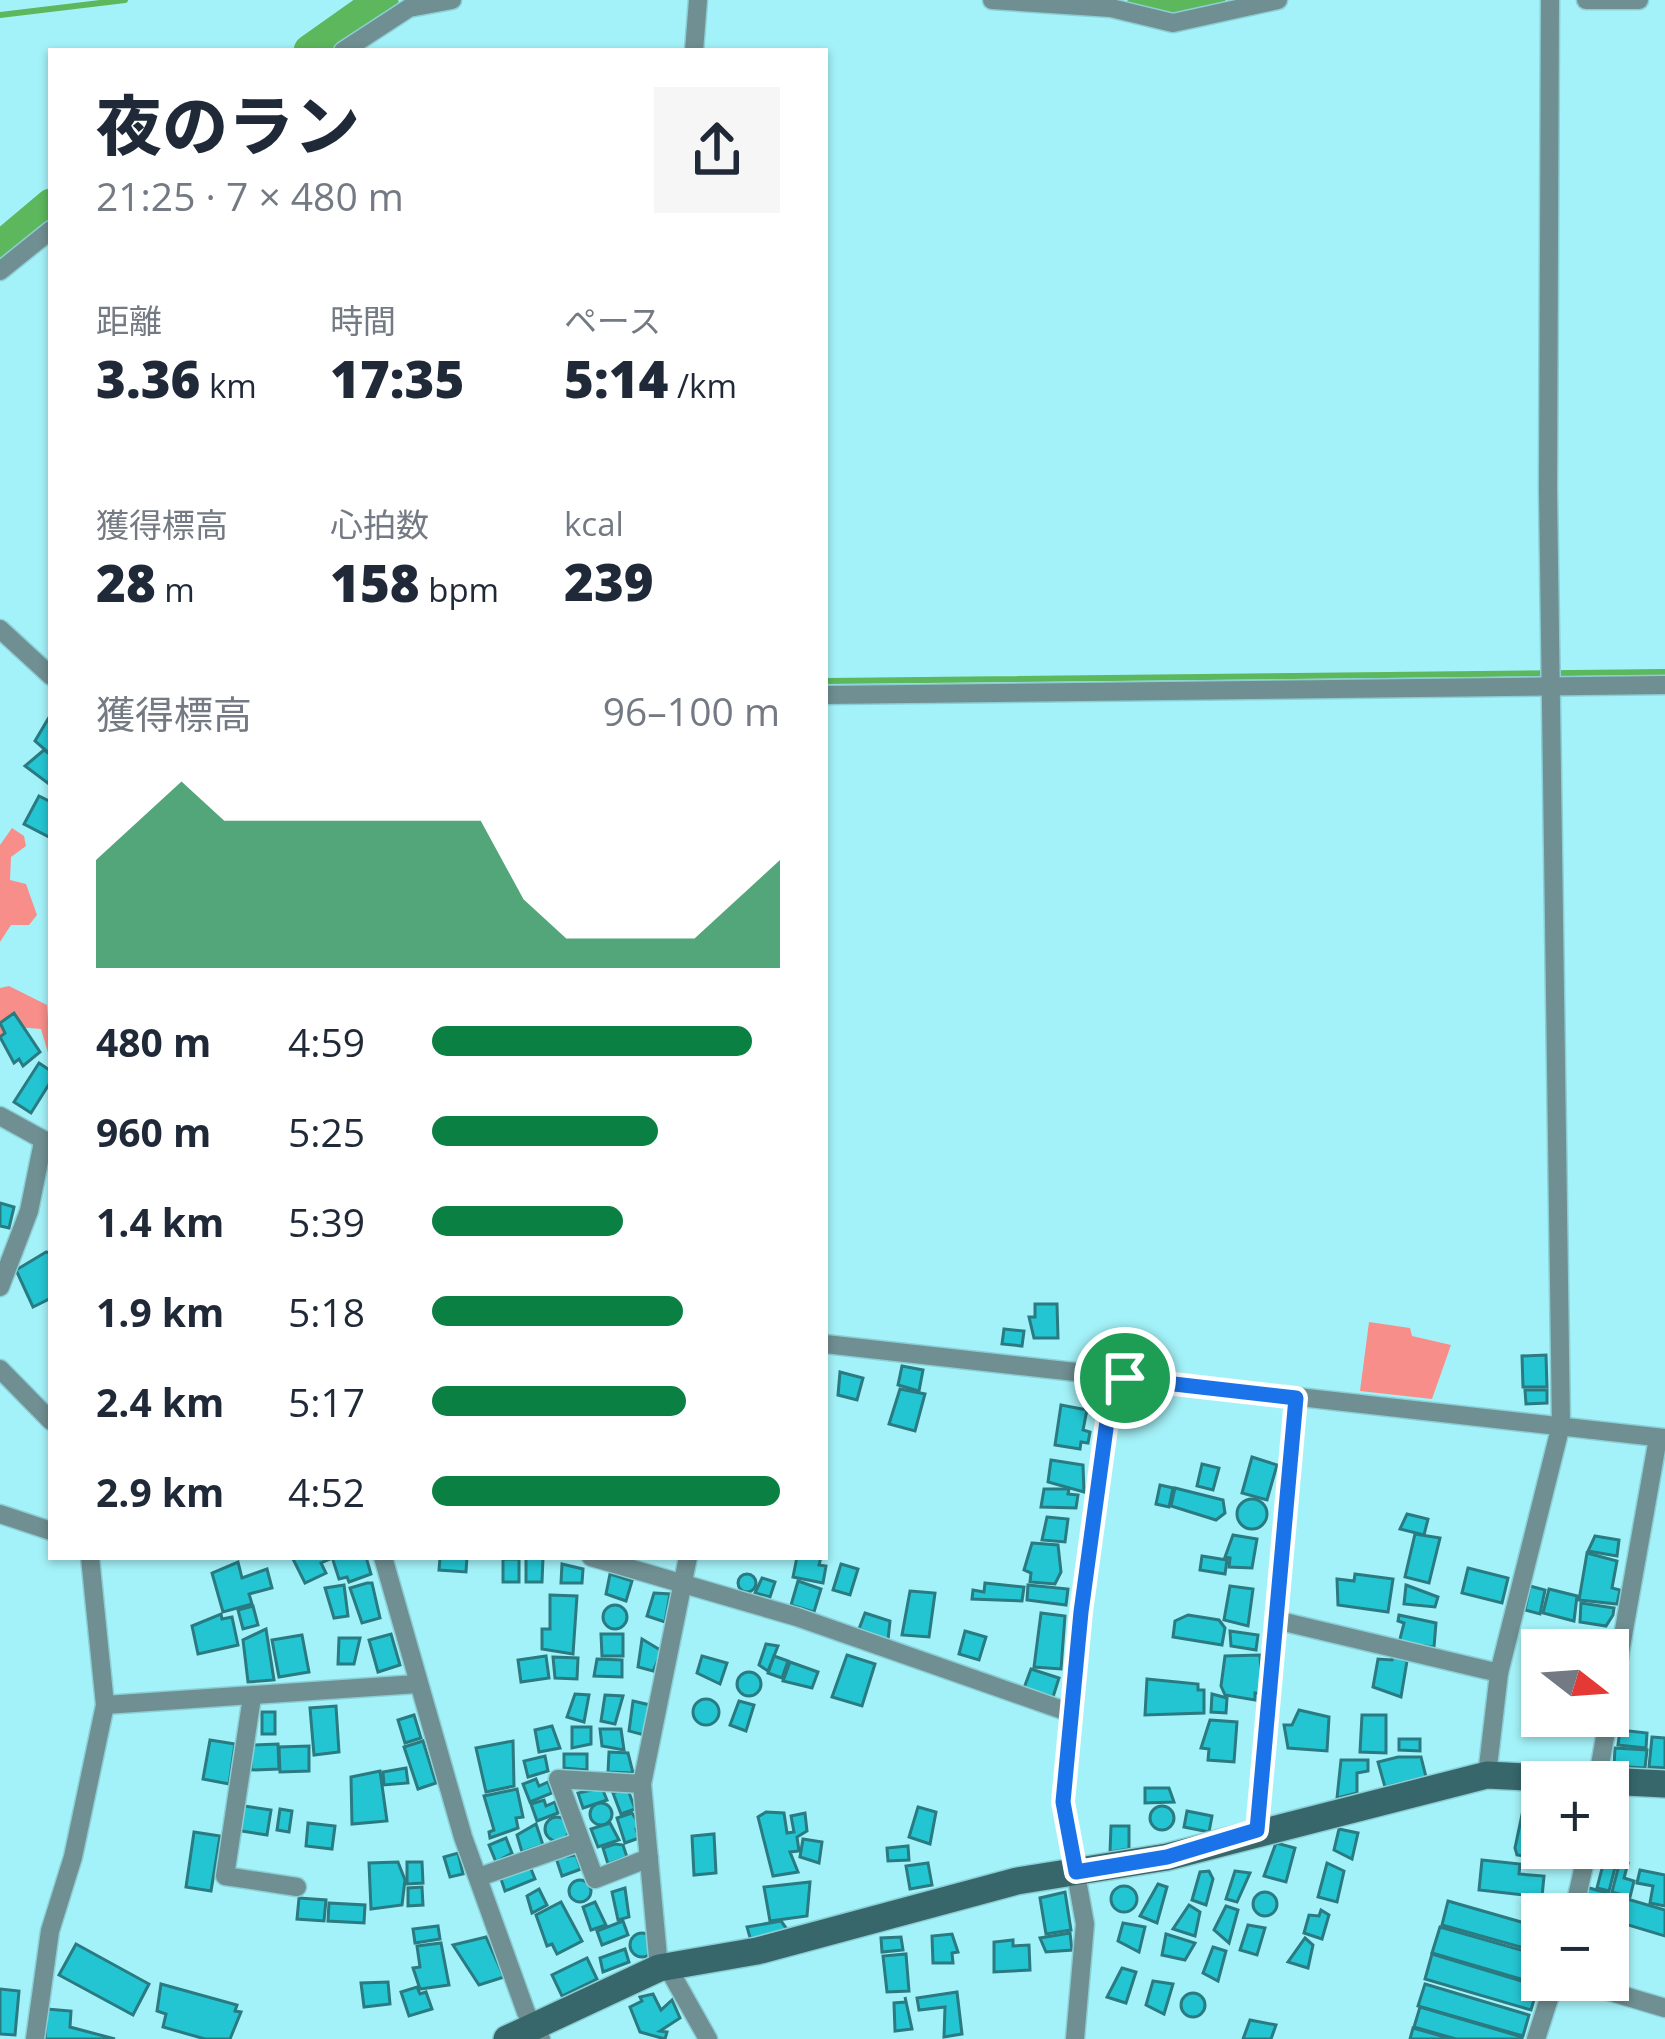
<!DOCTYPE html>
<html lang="ja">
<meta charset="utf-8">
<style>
body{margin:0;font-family:"Open Sans","Noto Sans JP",sans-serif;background:#f6f6f7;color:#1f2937;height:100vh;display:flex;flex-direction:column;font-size:45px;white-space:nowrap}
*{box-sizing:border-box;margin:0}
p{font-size:39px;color:#747a83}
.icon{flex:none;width:66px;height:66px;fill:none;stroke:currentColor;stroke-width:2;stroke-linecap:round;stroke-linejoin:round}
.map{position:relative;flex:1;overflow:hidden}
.panel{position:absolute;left:48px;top:48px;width:780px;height:1512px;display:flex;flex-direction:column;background:#fff;border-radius:0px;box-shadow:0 3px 9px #0004}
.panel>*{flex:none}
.needle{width:78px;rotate:107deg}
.tools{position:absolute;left:1521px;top:1629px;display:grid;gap:24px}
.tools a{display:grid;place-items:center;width:108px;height:108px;border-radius:0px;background:#fff;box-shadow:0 3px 9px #0004;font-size:60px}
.pin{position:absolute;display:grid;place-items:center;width:102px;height:102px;color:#fff;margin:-51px;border:6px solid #fff;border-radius:50%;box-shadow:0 3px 12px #0007}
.round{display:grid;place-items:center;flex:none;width:126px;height:126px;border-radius:0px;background:#f6f6f7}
.head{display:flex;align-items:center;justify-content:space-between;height:204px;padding:0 48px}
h1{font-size:66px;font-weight:800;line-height:90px}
.metrics{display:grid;grid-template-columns:repeat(3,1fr);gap:18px;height:204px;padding:12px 48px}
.metrics div{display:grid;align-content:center}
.metrics b{font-size:51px;font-weight:800}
.metrics small{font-size:33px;font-weight:400}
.metrics p{font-size:33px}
.chart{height:336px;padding:24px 48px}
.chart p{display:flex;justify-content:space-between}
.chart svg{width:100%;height:216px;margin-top:12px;fill:#0b8043;opacity:.7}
ul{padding:0 48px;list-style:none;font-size:39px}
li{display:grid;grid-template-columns:192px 144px 1fr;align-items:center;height:90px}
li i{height:30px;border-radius:15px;background:#0b8043}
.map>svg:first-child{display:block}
.green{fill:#f78e89}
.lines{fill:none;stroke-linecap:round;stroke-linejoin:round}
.stream{stroke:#5db75c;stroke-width:6}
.river{stroke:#5db75c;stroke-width:33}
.building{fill:#24c5d2;stroke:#297a81;stroke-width:3}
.street-casing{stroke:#8acfd5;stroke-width:21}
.secondary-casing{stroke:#8acfd5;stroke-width:30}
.street{stroke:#708f92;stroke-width:18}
.secondary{stroke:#37676b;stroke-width:27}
.route-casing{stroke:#fff;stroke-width:24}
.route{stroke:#1a73e8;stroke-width:15}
</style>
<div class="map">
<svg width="1665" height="2039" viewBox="0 0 1665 2039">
<rect width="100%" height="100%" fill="#a4f2f9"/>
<g class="green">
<polygon points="12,828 24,836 26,846 11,857 10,880 26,884 37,915 29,925 11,925 0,942 0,845"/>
<polygon points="9,986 47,1005 51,1063 41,1029 6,1026 0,1039 0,988"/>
<polygon points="1369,1322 1410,1328 1412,1336 1451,1345 1432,1399 1360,1391"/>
</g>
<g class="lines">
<g class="stream">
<polyline points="0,15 125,0"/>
<polyline points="825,681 1665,672"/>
</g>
<g class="river">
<polyline points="1144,0 1186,6 1209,0"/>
<polyline points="310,51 382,0"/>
<polyline points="0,248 51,205"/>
</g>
</g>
<g class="building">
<polygon points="51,714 51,755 35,741"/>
<polygon points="44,750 51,755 49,784 25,766"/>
<polygon points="39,796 51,802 51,838 24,824"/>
<polygon points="14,1013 40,1052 23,1066 19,1059 14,1063 0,1037 5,1033 0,1023"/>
<polygon points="39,1063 51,1071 51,1081 31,1113 14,1102"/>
<polygon points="0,1203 14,1207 9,1228 0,1226"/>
<polygon points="46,1252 51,1253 51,1298 33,1307 16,1270"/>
<polygon points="1035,1304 1057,1304 1058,1338 1034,1338 1029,1317 1035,1317"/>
<polygon points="1004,1329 1024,1331 1022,1346 1002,1344"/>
<polygon points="1546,1355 1547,1387 1523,1387 1522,1356"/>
<polygon points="902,1366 923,1370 919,1391 898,1385"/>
<polygon points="840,1372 863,1378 857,1400 838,1395"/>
<polygon points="900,1389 925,1394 915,1431 889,1424"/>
<polygon points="1525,1390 1547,1390 1547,1403 1526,1404"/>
<polygon points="1061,1405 1087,1410 1083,1430 1090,1432 1088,1443 1081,1442 1080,1449 1055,1445"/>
<polygon points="1252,1457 1277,1465 1267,1500 1242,1493"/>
<polygon points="1051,1460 1083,1465 1084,1492 1048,1482"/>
<polygon points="1202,1464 1219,1468 1213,1490 1197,1486"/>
<polygon points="1160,1485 1173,1488 1169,1507 1156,1504"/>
<polygon points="1175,1488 1223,1500 1225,1513 1216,1520 1171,1506"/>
<polygon points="1044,1489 1069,1489 1068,1494 1078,1495 1076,1508 1041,1507"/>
<circle cx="1252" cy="1514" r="15"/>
<polygon points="1407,1514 1428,1519 1424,1535 1400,1529"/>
<polygon points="1047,1517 1068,1519 1065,1542 1042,1540"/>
<polygon points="1415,1534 1440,1538 1429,1583 1405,1577"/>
<polygon points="1233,1535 1257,1539 1252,1568 1229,1567 1230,1558 1225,1557"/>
<polygon points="1595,1536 1619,1540 1617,1556 1588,1551"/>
<polygon points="1032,1543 1058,1545 1061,1572 1055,1584 1030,1582 1031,1573 1024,1570"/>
<polygon points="1587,1553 1617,1561 1612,1588 1620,1590 1617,1604 1579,1600"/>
<polygon points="1202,1556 1227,1560 1225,1574 1200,1570"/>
<polygon points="292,1557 329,1557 330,1559 321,1563 326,1573 305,1583"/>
<polygon points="332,1557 366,1557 371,1574 349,1582 347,1577 339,1579"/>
<polygon points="467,1557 466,1572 439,1570 440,1558"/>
<polygon points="797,1557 821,1557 819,1565 826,1566 823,1583 793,1577"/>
<polygon points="526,1558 543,1558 542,1582 526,1582"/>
<rect x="503" y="1559" width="16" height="23"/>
<polygon points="238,1562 242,1578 267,1569 272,1588 249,1594 252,1604 223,1612 212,1573"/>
<polygon points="562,1564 583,1569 582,1583 561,1583"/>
<polygon points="841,1564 858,1569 850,1595 833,1590"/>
<polygon points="1468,1568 1508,1578 1502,1603 1462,1593"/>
<circle cx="747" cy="1583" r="9"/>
<polygon points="610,1574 632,1581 626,1601 606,1594"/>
<polygon points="1355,1574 1393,1579 1388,1612 1338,1605 1337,1579 1354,1581"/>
<polygon points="762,1578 775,1582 770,1597 755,1593"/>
<polygon points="798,1581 821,1589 814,1612 791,1605"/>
<polygon points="367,1583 372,1583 380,1618 362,1623 350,1588"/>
<polygon points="985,1583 1024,1587 1022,1601 972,1599 973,1590 984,1592"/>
<polygon points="344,1585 348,1616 334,1618 325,1588"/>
<polygon points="1028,1585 1068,1589 1066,1605 1027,1600"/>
<polygon points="1406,1585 1438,1597 1435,1607 1404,1604"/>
<polygon points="1230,1586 1253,1589 1248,1626 1224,1620"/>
<polygon points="1530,1586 1545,1590 1540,1614 1525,1610"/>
<polygon points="1549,1589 1577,1596 1574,1621 1543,1613"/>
<polygon points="910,1591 935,1593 929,1637 902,1635"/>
<polygon points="654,1593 670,1594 665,1622 647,1616"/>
<polygon points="550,1595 577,1596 573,1654 542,1649 542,1629 550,1629"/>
<polygon points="1581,1603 1614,1608 1613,1615 1606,1626 1580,1622"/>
<circle cx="615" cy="1617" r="12"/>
<polygon points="253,1606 258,1625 243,1629 238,1610"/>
<polygon points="865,1613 890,1621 888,1640 859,1629"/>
<polygon points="1041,1613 1065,1616 1061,1669 1034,1667"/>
<polygon points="221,1614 222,1619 232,1617 238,1645 198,1654 192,1626"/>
<polygon points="1188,1615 1219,1620 1225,1628 1222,1645 1173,1637 1175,1621"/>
<polygon points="1399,1615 1436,1623 1434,1647 1399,1643 1404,1623 1398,1621"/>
<polygon points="266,1629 274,1680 248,1682 243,1640"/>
<polygon points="965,1631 986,1637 979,1660 959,1654"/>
<polygon points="1230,1631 1258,1635 1256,1650 1231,1646"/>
<polygon points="391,1634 400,1665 378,1672 369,1640"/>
<polygon points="601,1634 623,1634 623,1656 602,1656"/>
<polygon points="302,1635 309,1672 279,1677 272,1640"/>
<polygon points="339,1638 360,1638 354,1664 338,1664"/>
<polygon points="642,1639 662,1651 653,1671 638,1667"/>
<polygon points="766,1644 778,1646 768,1671 759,1665"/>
<polygon points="847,1655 875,1664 862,1706 832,1697"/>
<polygon points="1260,1655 1262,1694 1255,1693 1255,1700 1225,1695 1221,1686 1225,1656"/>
<polygon points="1393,1655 1407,1661 1401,1697 1373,1687 1378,1659 1392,1660"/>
<polygon points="546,1656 549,1678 521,1682 518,1660"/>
<polygon points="702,1656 727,1663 720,1684 697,1673"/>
<polygon points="774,1656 788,1661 782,1678 768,1673"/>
<polygon points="553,1657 578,1658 577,1679 555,1678"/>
<polygon points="597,1659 622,1660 622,1677 594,1676"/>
<polygon points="790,1662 818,1672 812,1688 783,1681"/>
<polygon points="1031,1669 1059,1678 1053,1697 1024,1688"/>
<circle cx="749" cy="1684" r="12"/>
<polygon points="1147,1679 1198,1684 1198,1690 1204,1690 1204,1713 1145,1715"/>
<polygon points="575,1694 589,1695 584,1722 567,1717"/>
<polygon points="1212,1694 1227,1698 1226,1713 1211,1712"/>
<polygon points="605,1695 623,1696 615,1724 601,1721"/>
<circle cx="706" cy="1712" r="13"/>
<polygon points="633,1701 650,1705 644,1735 629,1731"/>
<polygon points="739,1701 754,1705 746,1731 730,1725"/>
<polygon points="336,1706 339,1752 314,1755 310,1708"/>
<polygon points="1299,1710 1329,1717 1327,1751 1288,1748 1284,1725 1292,1725"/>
<rect x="262" y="1712" width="13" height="22"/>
<polygon points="414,1715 421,1738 405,1743 398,1720"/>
<polygon points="1362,1715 1386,1715 1386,1753 1360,1752"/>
<polygon points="1210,1720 1237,1722 1234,1762 1208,1760 1209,1749 1201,1748"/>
<polygon points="552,1726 560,1748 539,1752 535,1730"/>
<polygon points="572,1727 591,1727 591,1744 572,1748"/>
<polygon points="600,1729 621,1729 624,1750 602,1746"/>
<polygon points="1620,1730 1647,1733 1646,1748 1618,1745"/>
<polygon points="1652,1737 1665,1738 1665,1768 1649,1767"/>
<polygon points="1399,1739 1420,1739 1420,1751 1399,1750"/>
<polygon points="210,1740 235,1744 229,1784 203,1779"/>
<polygon points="423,1741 436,1783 418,1789 404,1747"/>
<polygon points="513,1741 514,1786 486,1792 476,1748"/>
<polygon points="278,1744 279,1769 251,1770 251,1745"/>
<polygon points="309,1746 309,1771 280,1772 279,1747"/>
<polygon points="1615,1748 1647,1750 1645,1768 1614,1766"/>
<polygon points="609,1752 628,1753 633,1773 608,1772"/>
<polygon points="564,1754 587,1754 587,1770 564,1768"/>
<polygon points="545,1756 548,1771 528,1777 524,1761"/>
<polygon points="1398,1757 1421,1757 1426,1777 1385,1787 1378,1762"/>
<polygon points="1341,1760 1368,1760 1368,1771 1357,1773 1357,1793 1337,1798"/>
<polygon points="406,1768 408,1783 384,1785 383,1772"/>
<polygon points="380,1771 387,1821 352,1824 351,1777"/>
<polygon points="536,1779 539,1786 548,1782 552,1793 530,1802 523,1784"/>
<polygon points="627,1787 635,1809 621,1814 613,1793"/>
<polygon points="602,1788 607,1800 583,1808 578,1793"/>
<polygon points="1145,1788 1169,1788 1174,1802 1145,1803"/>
<polygon points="517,1789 523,1817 516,1818 518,1828 490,1838 489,1832 494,1830 484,1796"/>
<polygon points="1539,1792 1542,1848 1554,1848 1552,1860 1517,1855 1515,1848 1523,1810 1537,1809"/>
<polygon points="544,1800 546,1806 555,1802 558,1813 537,1821 531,1804"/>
<circle cx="601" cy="1814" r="11"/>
<polygon points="238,1805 271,1810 267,1835 235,1830"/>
<circle cx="1162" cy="1818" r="12"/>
<polygon points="918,1807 936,1812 930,1844 909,1837"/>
<polygon points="280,1809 292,1811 289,1832 277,1830"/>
<polygon points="1187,1811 1212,1816 1209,1832 1184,1827"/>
<polygon points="766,1812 784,1813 787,1833 794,1832 791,1816 805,1813 807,1831 797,1837 799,1851 790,1852 798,1872 773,1876 758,1817"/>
<polygon points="632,1813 641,1827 636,1829 639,1838 625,1843 617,1818"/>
<circle cx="557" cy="1829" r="12"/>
<polygon points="308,1823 335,1826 332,1849 306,1846"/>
<polygon points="610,1823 619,1840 598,1847 591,1829"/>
<polygon points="536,1824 543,1845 522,1852 517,1835"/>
<polygon points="1111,1826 1129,1826 1129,1849 1110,1852"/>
<polygon points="1339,1829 1358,1833 1352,1859 1334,1850"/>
<polygon points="194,1832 220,1836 211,1891 186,1887"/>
<polygon points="714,1834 716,1873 694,1875 692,1836"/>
<polygon points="506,1838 512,1853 496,1862 489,1845"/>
<polygon points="803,1839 822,1842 819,1863 800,1857"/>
<polygon points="1276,1843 1295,1848 1286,1882 1264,1876"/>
<polygon points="615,1844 623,1845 627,1857 608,1864 603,1848"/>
<polygon points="908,1846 909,1860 888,1861 887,1848"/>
<polygon points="458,1853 463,1874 450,1877 444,1857"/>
<polygon points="576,1855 581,1869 562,1876 556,1858"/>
<polygon points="1605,1857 1617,1860 1609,1891 1597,1888"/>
<polygon points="1482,1860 1520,1864 1519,1874 1544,1876 1542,1897 1479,1890"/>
<polygon points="1620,1861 1628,1863 1624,1878 1634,1881 1630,1897 1612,1892"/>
<polygon points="398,1862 405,1880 402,1905 371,1909 369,1863"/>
<polygon points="407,1862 422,1862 423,1883 407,1884"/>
<polygon points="928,1863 932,1885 910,1889 906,1866"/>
<polygon points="1327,1863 1344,1871 1337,1902 1318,1897"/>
<polygon points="529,1864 535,1879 505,1891 500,1876"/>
<polygon points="1640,1870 1665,1875 1665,1906 1650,1903 1653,1886 1637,1883"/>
<polygon points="1209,1871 1213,1879 1206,1905 1192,1900 1200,1872"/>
<polygon points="1235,1871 1250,1873 1237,1902 1226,1899"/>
<circle cx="580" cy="1891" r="11"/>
<polygon points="810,1882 807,1916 770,1921 764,1887"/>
<polygon points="1158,1884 1167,1887 1157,1923 1140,1916"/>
<circle cx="1124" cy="1899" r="13"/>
<polygon points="422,1887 423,1905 408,1906 408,1888"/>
<polygon points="1586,1887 1665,1910 1665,1936 1608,1919 1608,1914 1579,1911"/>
<polygon points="625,1888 629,1917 618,1920 612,1892"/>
<polygon points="539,1889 547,1905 532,1913 527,1896"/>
<circle cx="1265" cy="1904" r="12"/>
<polygon points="1065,1892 1071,1930 1046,1934 1040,1898"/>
<polygon points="299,1898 326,1900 324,1921 297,1919"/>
<polygon points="1448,1901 1542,1928 1542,1953 1442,1925"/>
<polygon points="561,1902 582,1941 557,1954 552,1944 547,1946 536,1915"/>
<polygon points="595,1902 606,1925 591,1930 583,1907"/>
<polygon points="329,1903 365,1905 364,1923 328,1921"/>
<polygon points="1189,1905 1200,1912 1195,1936 1173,1929"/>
<polygon points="1226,1906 1238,1910 1229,1943 1214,1930"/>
<polygon points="1321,1910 1329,1915 1322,1939 1304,1933 1309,1915 1319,1916"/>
<polygon points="623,1921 628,1935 602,1945 597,1931"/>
<polygon points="781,1921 789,1932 751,1941 747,1927"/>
<polygon points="1123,1923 1145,1927 1139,1952 1118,1941"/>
<polygon points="1248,1925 1265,1928 1257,1955 1240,1950"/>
<polygon points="438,1926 440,1939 415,1943 413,1929"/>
<polygon points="1440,1927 1542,1956 1538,1984 1432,1953"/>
<polygon points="1070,1933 1072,1950 1046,1952 1040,1938"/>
<circle cx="642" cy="1945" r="12"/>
<polygon points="952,1934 958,1952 952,1953 953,1963 933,1963 932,1936"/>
<polygon points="1166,1934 1195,1943 1185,1960 1162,1955"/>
<polygon points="486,1937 504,1977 479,1985 453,1945"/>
<polygon points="901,1937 903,1950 882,1952 881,1938"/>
<polygon points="1305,1938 1313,1945 1308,1968 1288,1962"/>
<polygon points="1013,1940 1013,1946 1029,1945 1030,1970 994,1972 994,1942"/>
<polygon points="441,1943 449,1985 420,1989 413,1968 420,1967 417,1946"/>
<polygon points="76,1944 149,1984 133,2015 59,1975"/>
<polygon points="1213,1947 1226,1951 1218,1981 1203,1973"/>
<polygon points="625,1949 629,1962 603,1972 600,1958"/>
<polygon points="906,1954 909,1991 887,1992 883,1956"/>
<polygon points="1432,1954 1538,1986 1531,2010 1425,1979"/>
<polygon points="587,1958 597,1979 562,1996 552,1975"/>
<polygon points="1122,1968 1136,1972 1126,2003 1107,1997"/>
<polygon points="1153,1981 1173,1984 1164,2014 1146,2005"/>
<polygon points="388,1982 390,2004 364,2007 361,1983"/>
<polygon points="161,1984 237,2005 235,2011 241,2012 230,2039 205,2039 163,2027 166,2014 157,2011"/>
<polygon points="1425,1984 1529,2015 1523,2036 1418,2006"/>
<polygon points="417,1987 420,1994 426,1992 432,2009 409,2016 401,1992"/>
<polygon points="0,1989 19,1991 15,2035 0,2034"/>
<polygon points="957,1992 962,2034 944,2037 945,2007 919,2010 917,1998"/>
<circle cx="1193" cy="2005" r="12"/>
<polygon points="653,1994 661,2010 672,2000 680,2018 660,2031 667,2032 665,2039 640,2032 630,2007 642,2001 640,1997"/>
<polygon points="905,1997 912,2029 895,2031 894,2003 906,2002"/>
<polygon points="1420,2007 1522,2037 1522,2039 1456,2039 1414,2027"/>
<polygon points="47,2009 71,2011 70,2027 115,2039 45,2039"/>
<polygon points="1250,2020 1276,2025 1271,2039 1243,2039"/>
<polygon points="1413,2028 1452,2039 1410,2039"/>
</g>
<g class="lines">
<defs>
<g id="street">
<polyline points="992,0 1111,8 1173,23 1278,0"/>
<polyline points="1586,0 1639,0"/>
<polyline points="343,51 409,8 452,0"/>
<polyline points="694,51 698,0"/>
<polyline points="0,271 51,230"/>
<polyline points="0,629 51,676"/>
<polyline points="825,695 1665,685"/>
<polyline points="0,1116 51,1144"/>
<polyline points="0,1287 29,1211 43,1142"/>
<polyline points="825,1344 1665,1438"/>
<polyline points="0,1369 51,1421"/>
<polyline points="0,1514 51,1531"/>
<polyline points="383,1557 463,1837 526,2012 541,2039"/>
<polyline points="591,1557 797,1617 1071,1713"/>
<polyline points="1276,1620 1499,1673"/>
<polyline points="252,1697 225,1876 297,1887"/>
<polyline points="105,1705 417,1684"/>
<polyline points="1487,1775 1499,1673 1561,1425 1548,489 1550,0"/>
<polyline points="1597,1782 1658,1438"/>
<polyline points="642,1784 558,1779 595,1879 649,1858"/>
<polyline points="1257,1830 1296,1398"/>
<polyline points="479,1877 579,1842"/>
<polyline points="1573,1914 1588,1848"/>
<polyline points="667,1966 708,2039"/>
<polyline points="659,1968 642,1784 688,1557"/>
<polyline points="1571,1980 1665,2008"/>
<polyline points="35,2039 50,1931 73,1857 105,1705 90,1557"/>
<polyline points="1075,2039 1085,1924 1063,1802 1081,1612 1113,1377"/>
<polyline points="1536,2039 1555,1980"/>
</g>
<polyline id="secondary" points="507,2039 659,1968 757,1951 1017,1881 1167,1857 1487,1775 1665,1784"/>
</defs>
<use href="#street" class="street-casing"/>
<use href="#secondary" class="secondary-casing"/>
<use href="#street" class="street"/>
<use href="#secondary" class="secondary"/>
</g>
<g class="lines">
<defs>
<polygon id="route" points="1113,1377 1296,1398 1257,1830 1167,1857 1076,1872 1063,1802 1081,1612"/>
</defs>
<use href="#route" class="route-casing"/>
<use href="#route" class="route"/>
</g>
</svg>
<div class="tools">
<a><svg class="needle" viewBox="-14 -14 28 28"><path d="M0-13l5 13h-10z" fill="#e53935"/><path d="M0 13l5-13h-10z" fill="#747a83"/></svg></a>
<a>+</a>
<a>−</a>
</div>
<div class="pin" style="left:1125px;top:1378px;background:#1e9e55"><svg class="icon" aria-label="arrive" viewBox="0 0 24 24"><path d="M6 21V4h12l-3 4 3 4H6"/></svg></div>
<section class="panel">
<div class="head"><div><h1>夜のラン</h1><p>21:25 · 7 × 480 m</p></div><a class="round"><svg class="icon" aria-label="share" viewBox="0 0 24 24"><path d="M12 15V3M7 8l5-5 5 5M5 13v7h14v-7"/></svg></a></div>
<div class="metrics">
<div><p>距離</p><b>3.36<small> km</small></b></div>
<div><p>時間</p><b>17:35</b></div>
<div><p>ペース</p><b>5:14<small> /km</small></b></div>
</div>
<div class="metrics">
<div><p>獲得標高</p><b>28<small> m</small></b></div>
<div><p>心拍数</p><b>158<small> bpm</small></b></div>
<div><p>kcal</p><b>239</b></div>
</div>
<div class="chart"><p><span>獲得標高</span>96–100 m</p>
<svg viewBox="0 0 160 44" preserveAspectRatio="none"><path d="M0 44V22L10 14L20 6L30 14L40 14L50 14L60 14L70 14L80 14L90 14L100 30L110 38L120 38L130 38L140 38L150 30L160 22V44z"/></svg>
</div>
<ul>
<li><b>480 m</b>4:59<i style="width:92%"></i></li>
<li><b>960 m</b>5:25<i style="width:65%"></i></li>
<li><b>1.4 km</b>5:39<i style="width:55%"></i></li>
<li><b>1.9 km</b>5:18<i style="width:72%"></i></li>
<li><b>2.4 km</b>5:17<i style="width:73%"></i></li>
<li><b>2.9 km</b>4:52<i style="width:100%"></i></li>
</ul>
</section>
</div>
